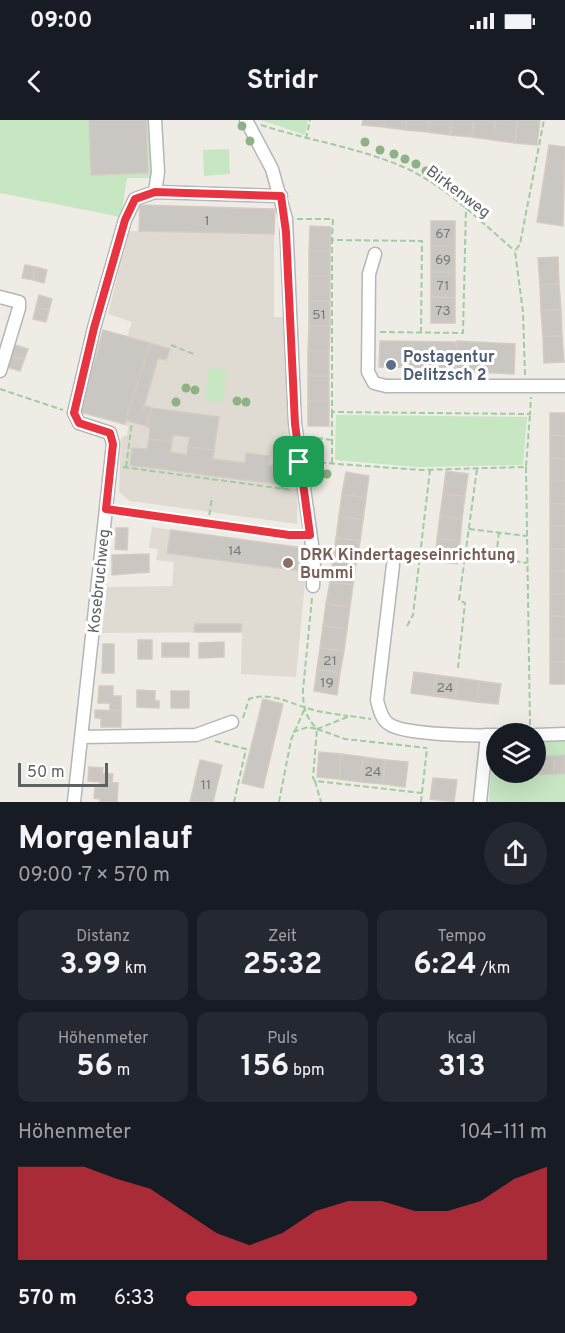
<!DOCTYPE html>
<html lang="de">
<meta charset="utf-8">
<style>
body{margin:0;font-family:Overpass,sans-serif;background:#242831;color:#f1f3f6;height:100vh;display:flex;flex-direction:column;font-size:22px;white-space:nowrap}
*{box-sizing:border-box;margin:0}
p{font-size:20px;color:#9ea1a6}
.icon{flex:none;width:33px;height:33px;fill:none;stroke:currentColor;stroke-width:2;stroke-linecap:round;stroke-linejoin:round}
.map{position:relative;height:682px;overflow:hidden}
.drawer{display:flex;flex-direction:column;background:#171b24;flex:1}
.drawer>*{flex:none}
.buttons{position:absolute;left:486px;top:603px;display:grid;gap:12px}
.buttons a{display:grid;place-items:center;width:60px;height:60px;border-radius:50%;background:#171b24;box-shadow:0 6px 24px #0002;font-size:30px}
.scale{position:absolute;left:18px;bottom:15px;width:90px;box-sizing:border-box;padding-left:6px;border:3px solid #5d6265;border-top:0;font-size:16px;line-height:21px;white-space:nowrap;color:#5d6265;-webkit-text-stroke:4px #fff;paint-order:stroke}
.pin{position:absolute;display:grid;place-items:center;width:51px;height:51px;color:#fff;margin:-26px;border-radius:12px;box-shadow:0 3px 9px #0006}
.round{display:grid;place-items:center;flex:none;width:63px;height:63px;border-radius:32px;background:#242831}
.headline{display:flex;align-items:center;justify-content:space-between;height:102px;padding:0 18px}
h1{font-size:33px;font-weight:700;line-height:45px}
.stats{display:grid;grid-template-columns:repeat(3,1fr);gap:9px;height:102px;padding:6px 18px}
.stats div{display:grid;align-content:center;border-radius:12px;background:#242831;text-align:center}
.stats b{font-size:30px;font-weight:700}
.stats small{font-size:16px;font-weight:400}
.stats p{font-size:16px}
.chart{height:168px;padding:12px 18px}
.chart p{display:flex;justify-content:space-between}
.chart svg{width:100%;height:108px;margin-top:6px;fill:#e83340;opacity:.7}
ul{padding:0 18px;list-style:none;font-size:20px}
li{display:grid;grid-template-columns:96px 72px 1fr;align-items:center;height:45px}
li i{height:15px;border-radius:8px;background:#e83340}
.status{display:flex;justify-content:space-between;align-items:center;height:42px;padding:0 30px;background:#171b24;direction:ltr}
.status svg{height:16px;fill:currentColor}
header{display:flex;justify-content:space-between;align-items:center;height:78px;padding:0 18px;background:#171b24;font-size:27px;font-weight:700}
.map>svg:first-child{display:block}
.education{fill:#dfdbd3}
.green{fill:#c7e6c2}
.building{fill:#cac6c1;stroke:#d4ccc3;stroke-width:1.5}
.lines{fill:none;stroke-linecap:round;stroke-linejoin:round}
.minor-casing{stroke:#b3b7ba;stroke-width:15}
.path{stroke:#9ecca4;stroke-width:2;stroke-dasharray:6 3;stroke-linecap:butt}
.minor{stroke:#fff;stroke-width:12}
.tree{fill:#8eb285}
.route-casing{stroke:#fff;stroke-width:12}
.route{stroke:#e83340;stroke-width:8}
.service-dot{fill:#5c6f8a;stroke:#fff;stroke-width:2}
.education-dot{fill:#8d6e63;stroke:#fff;stroke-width:2}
.labels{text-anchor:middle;stroke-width:6;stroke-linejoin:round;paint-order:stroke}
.number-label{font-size:14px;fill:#787b7c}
.street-label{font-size:16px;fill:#5d6265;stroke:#fff}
.service-label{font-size:16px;font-weight:bold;fill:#4e5e75;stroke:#fff;text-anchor:start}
.education-label{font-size:16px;font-weight:bold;fill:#785e54;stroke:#fff;text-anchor:start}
</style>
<div class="status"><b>09:00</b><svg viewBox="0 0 49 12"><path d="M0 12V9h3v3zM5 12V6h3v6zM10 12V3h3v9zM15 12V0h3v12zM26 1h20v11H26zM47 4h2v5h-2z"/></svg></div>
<header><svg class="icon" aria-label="back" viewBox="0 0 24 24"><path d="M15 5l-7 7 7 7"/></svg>Stridr<svg class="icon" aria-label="search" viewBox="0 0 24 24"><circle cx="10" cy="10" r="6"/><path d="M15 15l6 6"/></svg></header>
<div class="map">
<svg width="565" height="682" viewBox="0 0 565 682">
<rect width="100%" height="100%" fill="#efebe5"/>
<g class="education">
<polygon points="129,111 274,114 274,197 285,197 288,328 292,338 295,339 298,358 297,404 130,381 119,372 121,318 127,315 128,306 80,292 103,210 127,216 132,202 108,194"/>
<polygon points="152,407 171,410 168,433 306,452 296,557 241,554 242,512 102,513 107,467 172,466 174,442 156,440 158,429 149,428"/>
</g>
<g class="green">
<polygon points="0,0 154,0 157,52 149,58 127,58 121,97 0,73"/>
<polygon points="261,0 308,0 305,15"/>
<polygon points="229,29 230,54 204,56 203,30"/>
<polygon points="209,247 227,250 223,282 205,280"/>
<polygon points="336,295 527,297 523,345 418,347 335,340"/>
<polygon points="493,621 496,621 496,652 536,652 536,621 565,621 565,682 489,682"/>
</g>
<g class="building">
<polygon points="89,0 146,0 148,53 91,55"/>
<polygon points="363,0 385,0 384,7 362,5"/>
<polygon points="385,0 407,0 406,10 384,7"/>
<polygon points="407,0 429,0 428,12 406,10"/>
<polygon points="429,0 452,0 450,15 428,12"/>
<polygon points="452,0 474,0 472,17 450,15"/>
<polygon points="474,0 496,0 493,20 472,17"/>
<polygon points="496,0 518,0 515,23 493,20"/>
<polygon points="518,0 540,0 537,25 515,23"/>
<polygon points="549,25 565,27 563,106 537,102"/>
<polygon points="140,85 275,89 274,114 139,111"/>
<rect x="431" y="101" width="24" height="25"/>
<polygon points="310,106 331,107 330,131 309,131"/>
<rect x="431" y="126" width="24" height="26"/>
<rect x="309" y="131" width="21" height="25"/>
<polygon points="558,137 559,164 540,165 538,138"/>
<polygon points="25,145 36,147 33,160 22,158"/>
<polygon points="36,147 47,150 44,163 33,160"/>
<polygon points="431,152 455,152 455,178 431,177"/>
<rect x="309" y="156" width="21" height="25"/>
<polygon points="559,164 561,190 541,191 540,165"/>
<polygon points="39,175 52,179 49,190 36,187"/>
<polygon points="431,177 455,178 455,203 431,203"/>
<rect x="309" y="181" width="21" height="25"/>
<polygon points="36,187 49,190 46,202 33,199"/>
<polygon points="561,190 562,216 543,217 541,191"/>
<polygon points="309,206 330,206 329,231 308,231"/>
<polygon points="103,210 150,223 125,304 80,292"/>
<polygon points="562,216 564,242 544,243 543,217"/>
<polygon points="380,221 456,222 456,248 379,247"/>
<polygon points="457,221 515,224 514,254 456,251"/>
<polygon points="150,223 170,229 166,240 158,238 143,290 146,286 152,288 146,306 126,300"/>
<polygon points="15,225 28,229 24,240 11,236"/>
<rect x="308" y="231" width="21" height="25"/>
<polygon points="11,236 24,240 20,251 7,247"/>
<rect x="308" y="256" width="21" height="25"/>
<rect x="308" y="281" width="21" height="25"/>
<polygon points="152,288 219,297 214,330 188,327 190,317 173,315 172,322 149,319 150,308 146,306"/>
<polygon points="550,293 565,293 565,316 550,315"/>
<polygon points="550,315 565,316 565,339 550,338"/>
<polygon points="149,319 172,322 170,332 187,335 188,327 214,330 213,339 245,343 246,333 269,336 268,345 279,347 276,364 130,345 132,328 147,329"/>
<polygon points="550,338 565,339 565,361 550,361"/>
<polygon points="446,351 468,354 465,376 443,374"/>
<polygon points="346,352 369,356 366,378 342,374"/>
<polygon points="550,361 565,361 565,384 550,383"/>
<polygon points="342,374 366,378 363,400 339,396"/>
<polygon points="443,374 465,376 462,399 440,396"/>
<polygon points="550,383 565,384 565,406 550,406"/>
<polygon points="339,396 363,400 360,421 336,418"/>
<polygon points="440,396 462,399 460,421 437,419"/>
<rect x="550" y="406" width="15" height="23"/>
<polygon points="116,408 128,408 127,430 115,429"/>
<polygon points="171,410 303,428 300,451 167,433"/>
<polygon points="336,418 360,421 356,443 333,440"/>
<polygon points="437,419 460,421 457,444 435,441"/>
<rect x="550" y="429" width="15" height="22"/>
<polygon points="149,434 149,452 112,455 112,435"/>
<polygon points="333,440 356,443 353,465 330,462"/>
<rect x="550" y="451" width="15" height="23"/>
<polygon points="330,462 353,465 350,487 326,484"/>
<polygon points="550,474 565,474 565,497 550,496"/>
<polygon points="326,484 350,487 347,509 323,506"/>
<polygon points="550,496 565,497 565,519 550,519"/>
<polygon points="195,504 242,504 241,512 194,512"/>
<polygon points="323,506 347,509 344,531 320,528"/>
<rect x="550" y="519" width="15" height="23"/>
<rect x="138" y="520" width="14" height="19"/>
<polygon points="224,522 224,537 199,538 199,523"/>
<rect x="162" y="523" width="27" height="14"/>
<polygon points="103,524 114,524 114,553 102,553"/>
<polygon points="320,528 344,531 340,553 317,549"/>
<rect x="550" y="542" width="15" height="22"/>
<polygon points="317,549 340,553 337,575 314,571"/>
<polygon points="414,552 436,555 433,576 411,573"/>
<polygon points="436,555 458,558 455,579 433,576"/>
<polygon points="458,558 479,561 477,582 455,579"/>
<polygon points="479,561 501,564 498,584 477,582"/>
<polygon points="99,566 113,566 113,576 121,576 121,591 110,590 110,583 98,583"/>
<polygon points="137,570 155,571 155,581 159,581 159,588 137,587"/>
<rect x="171" y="571" width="18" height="17"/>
<polygon points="263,579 283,584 263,668 242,663"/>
<polygon points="95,590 121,591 121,607 101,607 101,598 95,598"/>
<polygon points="319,632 341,634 339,659 317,657"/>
<polygon points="341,634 363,637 361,662 339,659"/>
<polygon points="565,635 565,654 554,654 554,636"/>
<polygon points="536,636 554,636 554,654 523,655 523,652 536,652"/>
<polygon points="363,637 385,640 383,664 361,662"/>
<polygon points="200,640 222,645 213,682 190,682"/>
<polygon points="385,640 408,642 405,667 383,664"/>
<polygon points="89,647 103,648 102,653 113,654 112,663 88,661"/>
<polygon points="433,658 457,660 454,682 430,679"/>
<polygon points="100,662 118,663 117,682 100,682 100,679 94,678 95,667 100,668"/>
</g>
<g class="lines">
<defs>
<g id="minor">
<polyline points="246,0 272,49 286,99 295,304 314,439 313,466"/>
<polyline points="155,72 158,52 155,0"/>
<polyline points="375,134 369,154 368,252 374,263 386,266 565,266"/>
<polyline points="0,177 19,182 19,188 0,251"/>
<path d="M393,445L377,580C379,588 381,599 389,604C404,615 476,616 496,615"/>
<polyline points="536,615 565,614"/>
<polyline points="82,617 196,615 232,602"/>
<polyline points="74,682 113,324 110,313 79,303 74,293 94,208 125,100 135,79 155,72 281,76"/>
<polyline points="480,682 487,615"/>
</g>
</defs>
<use href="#minor" class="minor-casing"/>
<g class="path">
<path d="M261,5C310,21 363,28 410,50C450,70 481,102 515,131"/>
<polyline points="306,19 310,0"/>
<polyline points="297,99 333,99 332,120"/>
<polyline points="380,212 463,213 466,88"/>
<polyline points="421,213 422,121 332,120 332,292 530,294 531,277"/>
<polyline points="171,225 196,235"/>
<polyline points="525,255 523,192 515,131 520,124 544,0"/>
<polyline points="0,269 63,290"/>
<polyline points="308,317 332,320"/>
<polyline points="311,342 421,350 526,347 530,294"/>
<polyline points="332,343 332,292"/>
<polyline points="123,347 292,370"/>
<polyline points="126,347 132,302"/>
<polyline points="526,347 530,605"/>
<polyline points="282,369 287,337"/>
<polyline points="117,391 298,415"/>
<polyline points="208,404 212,377"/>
<polyline points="469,409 527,416"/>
<polyline points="499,412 496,438 527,443"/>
<path d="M312,478L303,570C303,587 305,596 317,609L350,596L371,599"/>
<polyline points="407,506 413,495 430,350"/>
<polyline points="458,548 465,483 459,480 477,349"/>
<path d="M243,598L249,579C272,571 292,585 314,590C325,593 337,594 348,596"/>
<polyline points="317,609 345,619 427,628"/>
<polyline points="293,612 308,607 317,609 313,658 315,661 422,673"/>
<polyline points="215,621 246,629 234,682"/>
<polyline points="315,661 321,682"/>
<polyline points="279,682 291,620 304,590"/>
<polyline points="421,682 427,628"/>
</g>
<use href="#minor" class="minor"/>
</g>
<g class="tree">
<circle cx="242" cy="6" r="4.5"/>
<circle cx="250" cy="21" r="4.5"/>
<circle cx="365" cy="22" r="4.5"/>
<circle cx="380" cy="30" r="4.5"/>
<circle cx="394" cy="34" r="4.5"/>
<circle cx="405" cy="39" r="4.5"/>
<circle cx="416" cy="44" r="4.5"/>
<circle cx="426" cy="51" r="4.5"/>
<circle cx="186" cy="268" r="4.5"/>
<circle cx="195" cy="270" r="4.5"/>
<circle cx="237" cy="281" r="4.5"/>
<circle cx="176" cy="282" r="4.5"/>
<circle cx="246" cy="282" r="4.5"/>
<circle cx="327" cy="354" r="4.5"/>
</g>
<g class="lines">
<defs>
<polygon id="route" points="155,72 281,76 286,112 295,304 310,415 289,415 106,389 113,324 110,313 79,303 74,293 94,208 125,100 135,79"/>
</defs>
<use href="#route" class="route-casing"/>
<use href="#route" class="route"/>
</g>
<circle class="service-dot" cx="391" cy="245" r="6"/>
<circle class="education-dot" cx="288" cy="443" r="6"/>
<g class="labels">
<g class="number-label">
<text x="207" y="105">1</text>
<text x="443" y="118">67</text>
<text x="443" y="144">69</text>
<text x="443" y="170">71</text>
<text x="443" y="195">73</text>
<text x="319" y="199">51</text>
<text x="235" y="435">14</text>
<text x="330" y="545">21</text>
<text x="327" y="567">19</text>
<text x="445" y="572">24</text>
<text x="373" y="656">24</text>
<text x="206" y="669">11</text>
</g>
<g class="street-label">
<text transform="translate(459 71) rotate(37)" y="6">Birkenweg</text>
<text transform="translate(98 461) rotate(-84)" y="6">Kosebruchweg</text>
</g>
<g class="service-label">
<text x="403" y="242">Postagentur<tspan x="403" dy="18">Delitzsch 2</tspan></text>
</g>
<g class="education-label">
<text x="300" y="440">DRK Kindertageseinrichtung<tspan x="300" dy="18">Bummi</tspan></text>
</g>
</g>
</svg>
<div class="buttons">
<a><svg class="icon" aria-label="layers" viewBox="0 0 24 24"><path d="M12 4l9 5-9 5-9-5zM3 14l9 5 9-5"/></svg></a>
</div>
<div class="scale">50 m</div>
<div class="pin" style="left:299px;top:342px;background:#1e9e55"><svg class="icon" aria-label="arrive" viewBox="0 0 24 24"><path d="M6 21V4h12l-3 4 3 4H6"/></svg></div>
</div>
<section class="drawer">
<div class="headline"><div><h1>Morgenlauf</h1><p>09:00 · 7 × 570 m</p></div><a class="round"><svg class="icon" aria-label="share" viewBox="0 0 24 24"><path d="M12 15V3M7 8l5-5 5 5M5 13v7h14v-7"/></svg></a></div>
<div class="stats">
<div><p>Distanz</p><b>3.99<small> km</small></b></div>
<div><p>Zeit</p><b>25:32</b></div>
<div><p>Tempo</p><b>6:24<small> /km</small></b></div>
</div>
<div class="stats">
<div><p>Höhenmeter</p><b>56<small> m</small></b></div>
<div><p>Puls</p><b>156<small> bpm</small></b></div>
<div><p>kcal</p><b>313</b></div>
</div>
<div class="chart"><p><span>Höhenmeter</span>104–111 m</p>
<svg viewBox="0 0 160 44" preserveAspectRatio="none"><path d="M0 44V6L10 6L20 6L30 11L40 15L50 24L60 33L70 38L80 33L90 24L100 20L110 20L120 24L130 24L140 20L150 11L160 6V44z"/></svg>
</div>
<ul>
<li><b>570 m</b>6:33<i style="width:64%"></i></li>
</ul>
</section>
